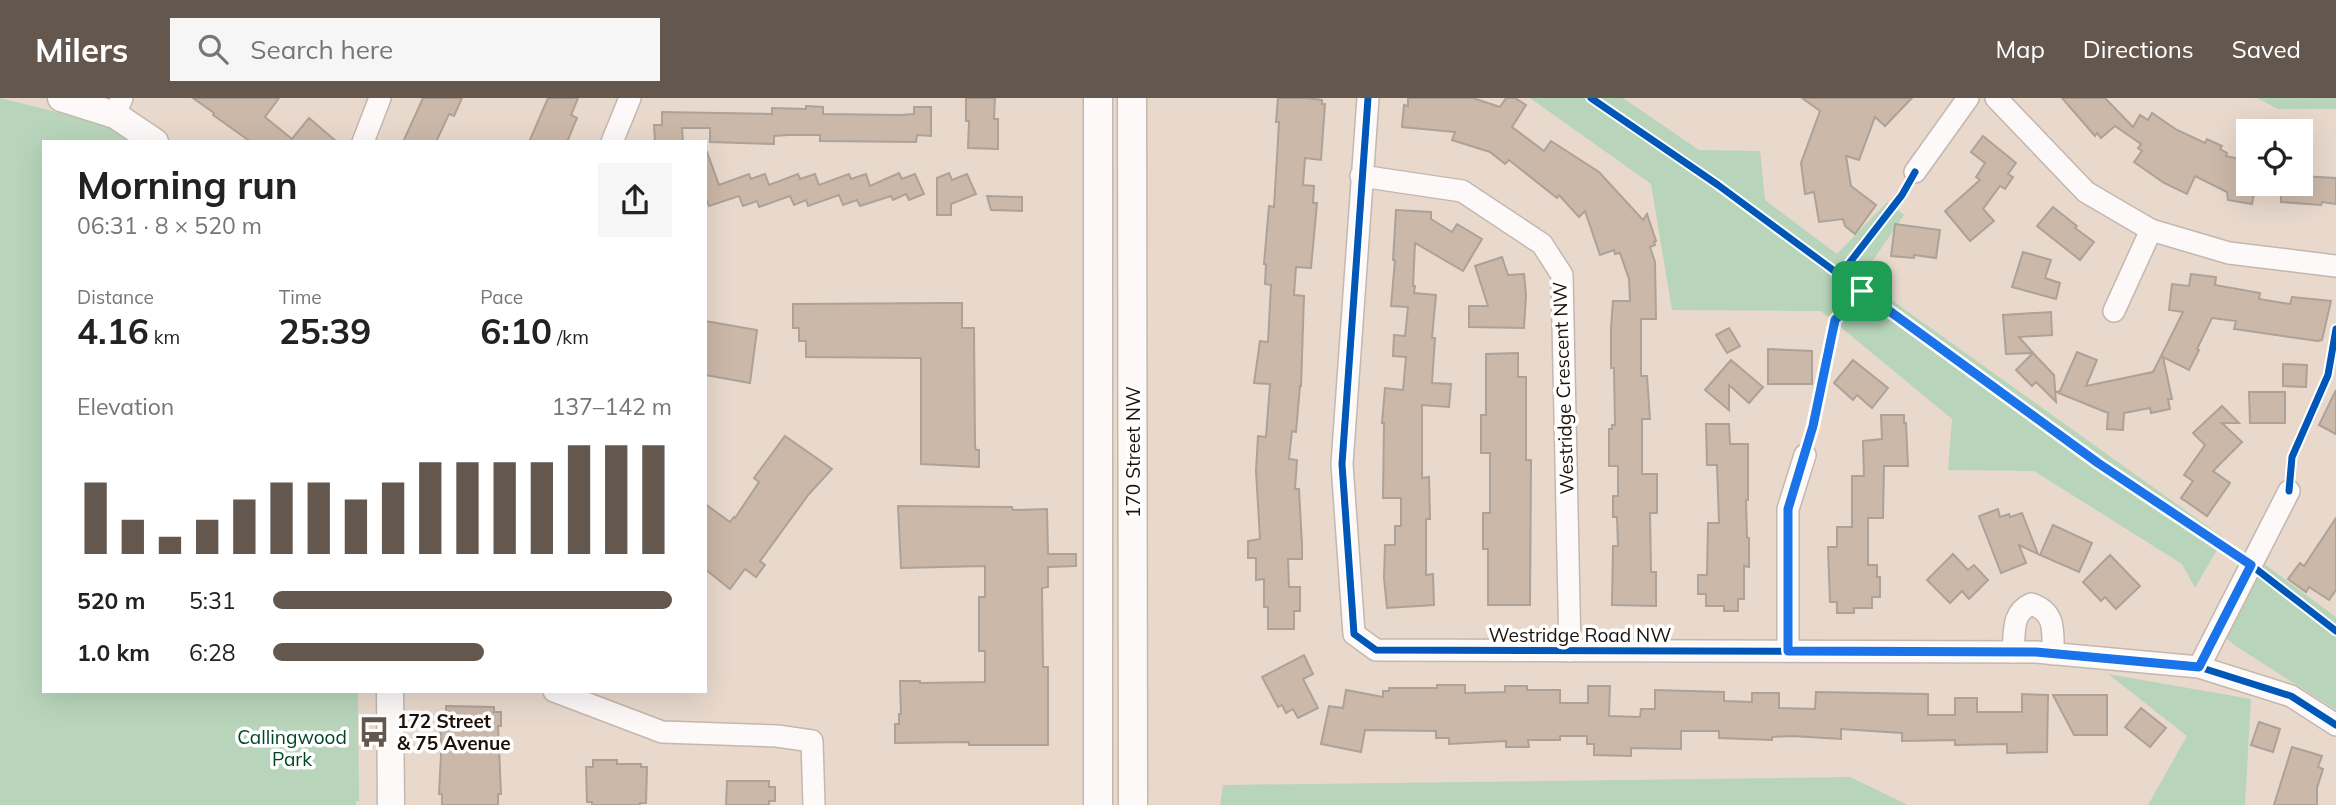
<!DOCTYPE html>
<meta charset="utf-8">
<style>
body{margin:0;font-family:Mulish,sans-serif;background:#f6f6f6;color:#222;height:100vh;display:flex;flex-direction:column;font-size:26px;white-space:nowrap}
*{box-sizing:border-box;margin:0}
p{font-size:23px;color:#767676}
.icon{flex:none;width:38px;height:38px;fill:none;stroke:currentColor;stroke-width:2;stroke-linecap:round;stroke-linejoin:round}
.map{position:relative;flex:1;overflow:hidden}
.panel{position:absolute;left:42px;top:42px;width:665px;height:553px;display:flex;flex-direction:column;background:#fff;border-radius:0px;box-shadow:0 7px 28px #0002}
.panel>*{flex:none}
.controls{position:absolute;left:2236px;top:21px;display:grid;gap:14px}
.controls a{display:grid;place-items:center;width:77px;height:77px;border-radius:0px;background:#fff;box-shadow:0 7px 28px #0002;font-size:35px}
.pin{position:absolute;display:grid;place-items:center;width:60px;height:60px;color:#fff;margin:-30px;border-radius:14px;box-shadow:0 4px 10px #0006}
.round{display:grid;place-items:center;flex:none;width:74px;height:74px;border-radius:0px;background:#f6f6f6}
.summary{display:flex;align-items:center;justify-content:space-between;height:119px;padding:0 35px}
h1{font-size:38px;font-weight:700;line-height:52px}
.metrics{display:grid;grid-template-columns:repeat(3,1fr);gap:10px;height:119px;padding:7px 35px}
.metrics div{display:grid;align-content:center}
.metrics b{font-size:35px;font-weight:700}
.metrics small{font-size:19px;font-weight:400}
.metrics p{font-size:19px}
.chart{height:196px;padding:14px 35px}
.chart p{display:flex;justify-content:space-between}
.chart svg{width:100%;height:126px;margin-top:7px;stroke:#63574e;stroke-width:6}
ul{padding:0 35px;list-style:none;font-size:23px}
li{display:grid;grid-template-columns:112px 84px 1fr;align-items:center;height:52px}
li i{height:18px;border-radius:9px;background:#63574e}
header{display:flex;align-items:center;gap:42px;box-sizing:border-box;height:98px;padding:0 35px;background:#63574e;color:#fff}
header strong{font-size:33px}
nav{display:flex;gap:38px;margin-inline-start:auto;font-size:24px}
.search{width:490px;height:63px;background:#f6f6f6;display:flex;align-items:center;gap:18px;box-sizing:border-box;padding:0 24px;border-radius:0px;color:#767676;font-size:26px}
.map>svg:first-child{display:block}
.green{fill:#b8d5bb}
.building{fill:#ccb8a8;stroke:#ada198;stroke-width:2}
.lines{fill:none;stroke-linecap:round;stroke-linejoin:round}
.minor-casing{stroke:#c4b7ae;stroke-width:24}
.tertiary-casing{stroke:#c4b7ae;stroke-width:29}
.secondary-casing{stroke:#c4b7ae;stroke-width:31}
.minor{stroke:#fcf9f8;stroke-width:21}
.tertiary{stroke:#fcf9f8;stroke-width:26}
.secondary{stroke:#fcf9f8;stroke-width:28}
.cycleway-casing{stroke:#fff;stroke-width:11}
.cycleway{stroke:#0057b8;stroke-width:7}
.route-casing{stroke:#fff;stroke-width:14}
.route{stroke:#1a73e8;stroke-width:9}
.labels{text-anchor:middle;stroke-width:7;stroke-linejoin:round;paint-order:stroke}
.street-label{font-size:19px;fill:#1b1109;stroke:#fff}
.poi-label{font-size:19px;font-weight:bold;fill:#1b1109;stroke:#fff;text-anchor:start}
.park-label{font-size:19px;fill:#004528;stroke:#fff}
</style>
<header>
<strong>Milers</strong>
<div class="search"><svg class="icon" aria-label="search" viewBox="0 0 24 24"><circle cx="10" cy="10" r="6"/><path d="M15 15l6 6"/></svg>Search here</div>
<nav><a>Map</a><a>Directions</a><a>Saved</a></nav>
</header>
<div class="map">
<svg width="2336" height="707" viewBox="0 0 2336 707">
<rect width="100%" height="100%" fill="#e9d9cd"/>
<g class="green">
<polygon points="0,0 101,25 130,44 44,44 44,593 358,593 359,703 356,703 356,707 0,707"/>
<polygon points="1530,0 1623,0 1699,52 1760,53 1765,102 1837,156 1887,104 1904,117 1861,180 2224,440 2195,490 2182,466 2034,373 1948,372 1952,321 1821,213 1672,212 1651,86"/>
<polygon points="2257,0 2336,0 2336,11 2278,11"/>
<polygon points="2263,465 2336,519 2336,612 2237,549 2226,540"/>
<polygon points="2108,576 2251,601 2245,707 2148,707 2187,638"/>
<polygon points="1850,679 1908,707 1220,707 1223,687"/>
</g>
<g class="building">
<polygon points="193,0 279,0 265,19 292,41 309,20 337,44 251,44 213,17 214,15"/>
<polygon points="423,0 462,0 454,18 449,16 436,44 403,44"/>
<polygon points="548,0 578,0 571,17 577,20 567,44 529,44"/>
<polygon points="966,0 995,0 994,21 998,21 998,51 968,50 969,23 966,23"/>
<polygon points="1278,0 1307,0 1322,2 1322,6 1325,6 1321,62 1305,60 1303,87 1314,88 1313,105 1317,105 1311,170 1296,169 1294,197 1304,198 1301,288 1300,288 1296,334 1292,333 1289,361 1297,362 1295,391 1299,391 1302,447 1302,461 1288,461 1289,489 1300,489 1300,513 1294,513 1294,531 1268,531 1268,509 1264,509 1264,481 1256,482 1256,460 1248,460 1248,443 1260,441 1256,373 1258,338 1266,339 1270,286 1254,285 1260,243 1268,244 1271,187 1265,186 1266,166 1264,166 1269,108 1274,109 1279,24 1276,24"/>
<polygon points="1408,0 1473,0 1500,9 1506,0 1515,0 1526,7 1512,29 1544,53 1551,43 1599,74 1643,122 1647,116 1656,143 1654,144 1655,147 1650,149 1655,164 1656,221 1641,221 1641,278 1647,278 1650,321 1642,321 1642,376 1657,376 1657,415 1650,415 1651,474 1656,474 1656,508 1612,507 1613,448 1618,448 1617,419 1613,419 1613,398 1618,398 1618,368 1609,368 1609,331 1612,331 1612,327 1615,327 1614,270 1611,270 1611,230 1613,203 1630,203 1629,181 1620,155 1615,156 1614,152 1600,157 1585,113 1579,119 1559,97 1557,100 1509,62 1505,66 1490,54 1452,42 1455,34 1402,29 1404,7 1408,8"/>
<polygon points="1802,0 1912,0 1885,28 1875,19 1859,62 1846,58 1851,88 1876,107 1855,136 1845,128 1843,121 1819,124 1814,94 1805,96 1801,65 1820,13"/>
<polygon points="2062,0 2105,0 2133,29 2140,17 2148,22 2152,15 2177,32 2205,45 2207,41 2222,48 2220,51 2227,55 2226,58 2249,63 2249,86 2256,86 2252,106 2228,102 2227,94 2195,78 2187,96 2164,85 2134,64 2142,53 2138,50 2141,46 2115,28 2101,40 2097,35 2095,38"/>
<polygon points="806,8 823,9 823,16 900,17 914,16 914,9 931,9 931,38 917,37 916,44 820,43 820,37 788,37 774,38 774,46 710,44 710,30 682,30 683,44 655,44 654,27 662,27 662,14 772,16 772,10 806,11"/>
<polygon points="1983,38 2016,65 2008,76 2013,79 2005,91 2000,88 1983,111 1994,123 1970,143 1945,113 1980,82 1976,79 1985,65 1971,54"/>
<polygon points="707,54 719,87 749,76 751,81 765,76 769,87 798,76 800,81 815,76 819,87 849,76 851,81 866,76 870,88 899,75 902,81 915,76 924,96 909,102 906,96 893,102 891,98 860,108 857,102 843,107 839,97 808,108 806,102 794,107 790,98 759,109 757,103 743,108 739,98 709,108 705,98 705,55"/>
<polygon points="949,75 952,82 967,76 976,96 951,106 951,117 937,117 937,80"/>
<polygon points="2301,78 2336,80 2336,106 2322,104 2321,107 2281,104 2281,86 2301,86"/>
<polygon points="987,98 1022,99 1022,113 991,112"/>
<polygon points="2053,109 2077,128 2075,130 2094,144 2080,162 2037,128"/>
<polygon points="1396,112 1431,114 1431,121 1452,134 1457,126 1482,141 1463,173 1415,145 1413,188 1415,188 1414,195 1436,197 1432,240 1435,240 1432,285 1451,286 1449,309 1422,307 1422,380 1429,379 1430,419 1430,421 1426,421 1426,477 1433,476 1434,507 1387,510 1384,480 1385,447 1395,447 1395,428 1401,428 1401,400 1383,400 1384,325 1382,325 1385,290 1403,292 1406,259 1393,258 1394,237 1405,238 1408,209 1391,208 1395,162 1393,162"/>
<polygon points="1895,126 1940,132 1936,160 1914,157 1914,160 1891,158"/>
<polygon points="2023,154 2051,162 2045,180 2060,185 2056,201 2012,189"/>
<polygon points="1502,159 1508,177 1524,176 1526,197 1524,230 1469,229 1469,208 1488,208 1475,168"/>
<polygon points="2191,176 2216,179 2215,187 2260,195 2259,201 2290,206 2292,199 2331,203 2322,242 2318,243 2234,231 2236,223 2212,220 2197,251 2199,252 2189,272 2163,259 2172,301 2168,301 2170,311 2151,315 2150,310 2124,315 2123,332 2107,331 2108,315 2056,294 2060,293 2077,254 2097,262 2086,288 2153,274 2183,214 2169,212 2172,186 2189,188"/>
<polygon points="945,205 962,205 962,230 974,230 975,348 976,352 979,352 979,369 921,366 921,260 806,259 806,243 799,243 799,230 793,230 793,206"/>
<polygon points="2051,214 2052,237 2019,239 2033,255 2006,256 2003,217"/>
<polygon points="705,223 757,232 750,285 705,277"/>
<polygon points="1729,230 1740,248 1727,255 1716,237"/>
<polygon points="1768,251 1812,253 1812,286 1768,286"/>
<polygon points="1518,255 1518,279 1526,279 1526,362 1531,362 1530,507 1488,507 1488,451 1483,451 1483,415 1490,415 1490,355 1481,355 1481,317 1486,317 1486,256"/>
<polygon points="2033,255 2054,277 2056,304 2036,284 2032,288 2016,272"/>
<polygon points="1731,262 1763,289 1749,305 1729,287 1729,312 1705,292"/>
<polygon points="1853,262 1888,290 1872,310 1857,297 1853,302 1834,285"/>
<polygon points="2283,266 2307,267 2306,289 2283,288"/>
<polygon points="2336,292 2336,336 2319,327"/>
<polygon points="2249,294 2285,294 2285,325 2250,325"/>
<polygon points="2222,308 2239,325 2222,325 2242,344 2213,373 2230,385 2207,418 2181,400 2193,383 2184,377 2205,347 2193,335"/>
<polygon points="1881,317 1904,317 1904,325 1906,325 1908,368 1884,368 1883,420 1868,420 1868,467 1877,467 1877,479 1880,479 1880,499 1872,499 1872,510 1854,510 1854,515 1837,515 1837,504 1830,504 1828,449 1837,449 1837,429 1852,429 1852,378 1864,378 1863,343 1882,341"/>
<polygon points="1706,326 1729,326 1730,346 1748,346 1748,402 1746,402 1747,439 1749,440 1749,469 1744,468 1744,501 1738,501 1738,513 1724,513 1724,508 1706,508 1706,496 1698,496 1698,477 1707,477 1708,425 1719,425 1717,367 1707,367"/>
<polygon points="785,338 832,371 809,396 760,463 765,467 756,479 745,471 730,491 705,471 705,406 730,424 734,419 735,420 759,384 754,380"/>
<polygon points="898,408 1012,409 1013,412 1047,411 1048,456 1076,456 1076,468 1048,469 1048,489 1042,490 1043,569 1048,569 1048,647 969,647 969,644 895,645 895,626 899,626 899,616 901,616 900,583 920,583 920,585 985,584 985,553 979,553 979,499 985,499 985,468 901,470"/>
<polygon points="1998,411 2000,419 2009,416 2010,419 2022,415 2038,456 2019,447 2026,465 2001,475 1979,418"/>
<polygon points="2336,420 2336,492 2329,502 2309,489 2306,494 2288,481 2300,465 2304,468"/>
<polygon points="2053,427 2092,445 2079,474 2040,457"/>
<polygon points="1953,456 1968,472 1974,467 1988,482 1969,501 1962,493 1950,505 1927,482"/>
<polygon points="2110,457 2140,488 2116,511 2105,499 2101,503 2083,484"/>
<polygon points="1304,557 1313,576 1303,581 1318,610 1298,620 1293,611 1286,615 1282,607 1278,609 1262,579"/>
<polygon points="1437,587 1465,587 1465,595 1505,594 1505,588 1527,588 1527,592 1560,592 1560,605 1588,605 1588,588 1610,588 1609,618 1640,619 1641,611 1655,611 1655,592 1724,594 1724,603 1752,604 1752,595 1779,595 1779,610 1815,611 1816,594 1928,596 1928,617 1955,617 1955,600 1977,600 1977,614 2022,614 2022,596 2048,597 2047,654 2007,655 2007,646 1955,647 1955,642 1902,643 1902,635 1841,631 1841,641 1792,638 1772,639 1772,642 1719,640 1719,633 1681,633 1681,651 1631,650 1631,658 1594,657 1594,646 1587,646 1587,638 1560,638 1560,642 1528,642 1529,649 1506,649 1506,643 1449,646 1449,640 1436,640 1436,633 1365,632 1361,654 1321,646 1329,608 1343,610 1346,592 1383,599 1383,593 1389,593 1389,590 1437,590"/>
<polygon points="2053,597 2107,597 2107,637 2074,637"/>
<polygon points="446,608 494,609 494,614 501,614 501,628 498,628 501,696 498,696 498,707 442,707 442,696 439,696 441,657 440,614 446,615"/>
<polygon points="2141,610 2166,630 2150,649 2125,629"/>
<polygon points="2259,624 2280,631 2273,654 2251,647"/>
<polygon points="2292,649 2322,658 2318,669 2323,671 2317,690 2317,707 2274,707"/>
<polygon points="593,662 617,662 617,666 641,666 641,669 647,669 646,705 640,705 640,707 592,707 592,704 587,704 586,669 593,669"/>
<polygon points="727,683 769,683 769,689 775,689 775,703 769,703 769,707 726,707"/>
</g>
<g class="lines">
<defs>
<g id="minor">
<polyline points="1368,0 1342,366 1354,536 1376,552 2036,554 2199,569 2291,598 2336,627"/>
<polyline points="1996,0 2086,94 2151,132 2229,155 2336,168"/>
<polyline points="115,17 122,0"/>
<polyline points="363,44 380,0"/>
<polyline points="612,44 630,0"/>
<polyline points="1915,74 1968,0"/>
<polyline points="1361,78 1462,93 1542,146 1562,177 1570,553"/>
<polyline points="2114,213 2151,132"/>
<polyline points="1788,553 1788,411 1805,357"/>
<path d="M2013,554C2015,535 2011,515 2031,506C2056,514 2053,533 2053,556"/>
<polyline points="2199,569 2289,393"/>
<polyline points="554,593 662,634 777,638 812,643 814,707"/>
</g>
<g id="tertiary">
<polyline points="61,0 115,17 155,44"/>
<polyline points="390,593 391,707"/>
</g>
<g id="secondary">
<polyline points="1098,0 1098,707"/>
<polyline points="1132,0 1133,707"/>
</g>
</defs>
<use href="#minor" class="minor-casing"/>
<use href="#tertiary" class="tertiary-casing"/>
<use href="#secondary" class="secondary-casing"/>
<use href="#minor" class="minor"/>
<use href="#tertiary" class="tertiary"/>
<use href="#secondary" class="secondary"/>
<defs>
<g id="cycleway">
<polyline points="1368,0 1342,366 1354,536 1376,552 2036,554 2199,569 2291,598 2336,627"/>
<polyline points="1591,0 1718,87 1929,243 2098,365 2251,467 2336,533"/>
<polyline points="1840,177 1902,97 1915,74"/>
<polyline points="1805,357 1835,222 1862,193"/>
<polyline points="2289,393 2292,359 2328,277 2336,231"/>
</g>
</defs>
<use href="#cycleway" class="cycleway-casing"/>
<use href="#cycleway" class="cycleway"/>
</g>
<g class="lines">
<defs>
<polygon id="route" points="1862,193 2098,365 2251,467 2199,569 2036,554 1788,553 1788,411 1813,328 1835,222"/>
</defs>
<use href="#route" class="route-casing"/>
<use href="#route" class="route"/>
</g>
<defs>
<symbol id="bus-bare" viewBox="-9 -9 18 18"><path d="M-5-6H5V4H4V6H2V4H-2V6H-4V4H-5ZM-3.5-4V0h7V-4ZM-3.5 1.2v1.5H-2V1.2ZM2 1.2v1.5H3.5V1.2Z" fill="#63574e" stroke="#fff" stroke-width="2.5" paint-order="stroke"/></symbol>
</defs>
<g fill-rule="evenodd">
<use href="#bus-bare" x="352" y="612" width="44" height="44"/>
</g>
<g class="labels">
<g class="street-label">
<text transform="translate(1563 290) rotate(-92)" y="7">Westridge Crescent NW</text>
<text transform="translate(1133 354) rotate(-90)" y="7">170 Street NW</text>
<text x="1580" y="544">Westridge Road NW</text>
</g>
<g class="poi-label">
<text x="397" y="630">172 Street<tspan x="397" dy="22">&amp; 75 Avenue</tspan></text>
</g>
<g class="park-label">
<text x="292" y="646">Callingwood<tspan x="292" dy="22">Park</tspan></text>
</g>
</g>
</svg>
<div class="controls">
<a><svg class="icon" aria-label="locate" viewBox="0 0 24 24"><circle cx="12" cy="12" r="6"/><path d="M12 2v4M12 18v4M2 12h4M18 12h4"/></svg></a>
</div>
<div class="pin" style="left:1862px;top:193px;background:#1e9e55"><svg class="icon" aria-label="arrive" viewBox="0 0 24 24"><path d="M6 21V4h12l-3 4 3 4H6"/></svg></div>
<section class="panel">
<div class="summary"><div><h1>Morning run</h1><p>06:31 · 8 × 520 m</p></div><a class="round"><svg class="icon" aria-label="share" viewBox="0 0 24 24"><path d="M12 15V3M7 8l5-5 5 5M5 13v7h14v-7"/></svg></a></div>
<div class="metrics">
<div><p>Distance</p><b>4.16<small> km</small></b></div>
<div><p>Time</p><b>25:39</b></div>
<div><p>Pace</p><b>6:10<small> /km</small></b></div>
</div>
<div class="chart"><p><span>Elevation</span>137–142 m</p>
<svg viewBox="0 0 160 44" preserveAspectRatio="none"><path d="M5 44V19M15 44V32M25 44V38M35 44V32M45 44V25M55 44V19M65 44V19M75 44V25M85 44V19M95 44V12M105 44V12M115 44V12M125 44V12M135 44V6M145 44V6M155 44V6"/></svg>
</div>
<ul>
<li><b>520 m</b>5:31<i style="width:100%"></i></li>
<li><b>1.0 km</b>6:28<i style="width:53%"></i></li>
</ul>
</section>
</div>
